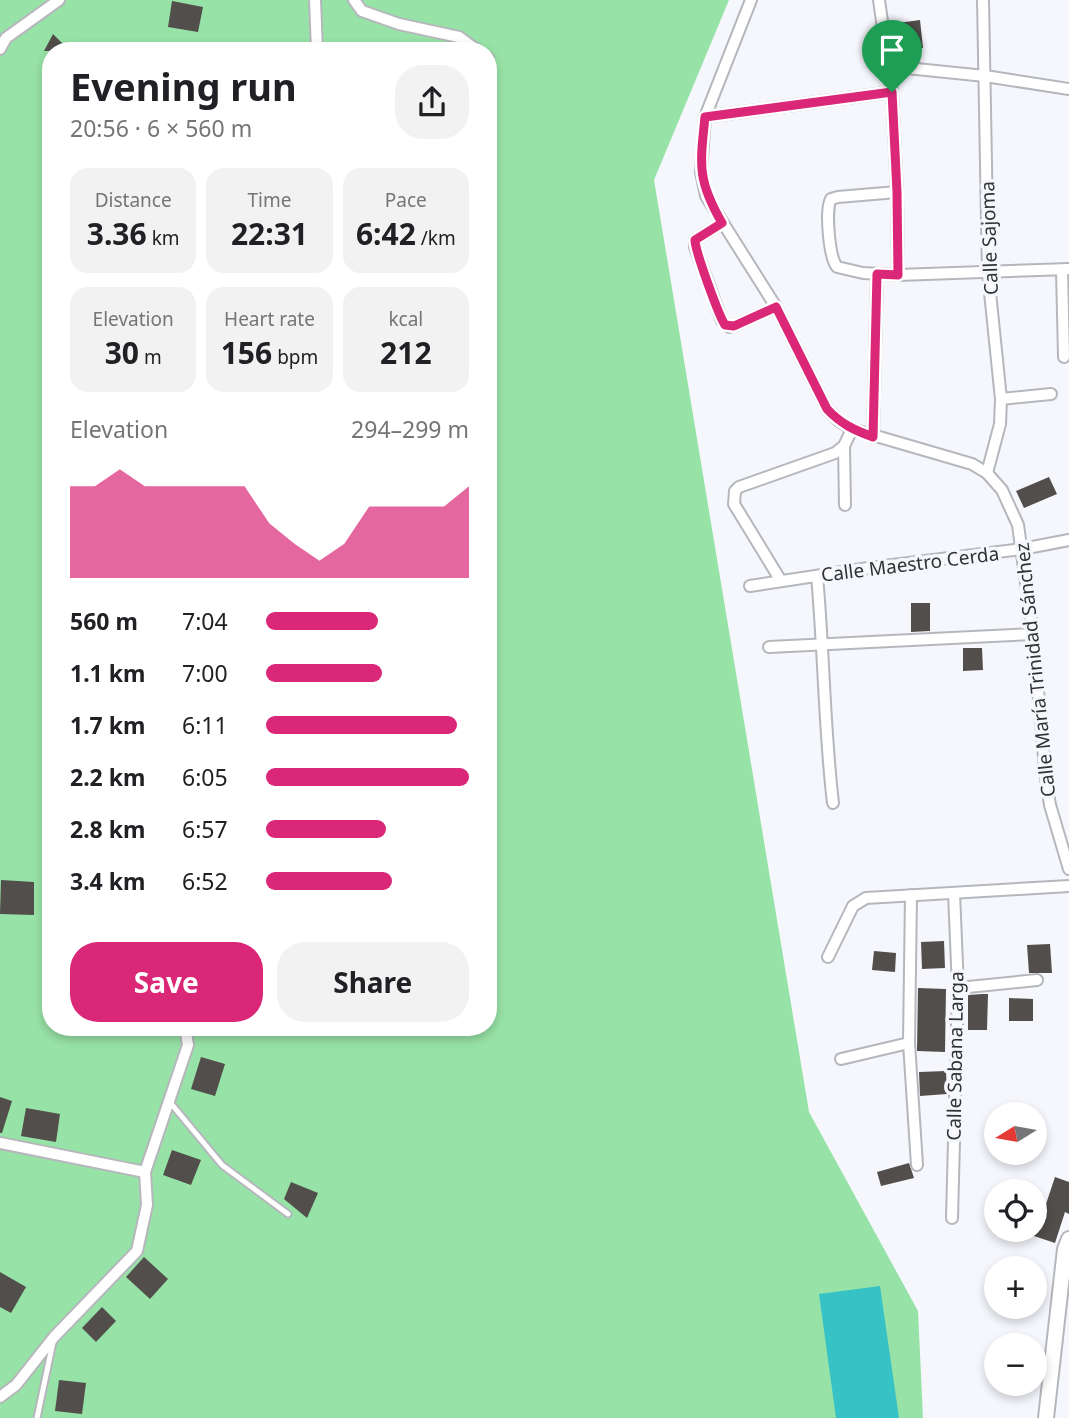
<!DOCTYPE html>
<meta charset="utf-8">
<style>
body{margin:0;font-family:"Noto Sans",sans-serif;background:#f2f2f2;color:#202124;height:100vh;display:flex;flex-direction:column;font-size:26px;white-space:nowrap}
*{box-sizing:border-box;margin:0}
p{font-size:23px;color:#757577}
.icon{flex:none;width:38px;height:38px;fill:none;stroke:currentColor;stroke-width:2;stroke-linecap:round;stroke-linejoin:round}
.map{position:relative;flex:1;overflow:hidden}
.details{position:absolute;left:42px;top:42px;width:455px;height:994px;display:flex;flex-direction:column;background:#fff;border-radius:28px;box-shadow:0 4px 10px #0003}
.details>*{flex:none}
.needle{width:46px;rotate:259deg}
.fabs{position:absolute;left:984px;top:1102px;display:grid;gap:14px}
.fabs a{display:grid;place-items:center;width:63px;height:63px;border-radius:50%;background:#fff;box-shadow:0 4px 10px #0003;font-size:35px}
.pin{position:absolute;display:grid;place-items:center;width:60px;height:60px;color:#fff;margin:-72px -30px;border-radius:50% 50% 50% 0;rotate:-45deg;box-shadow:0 0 7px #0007}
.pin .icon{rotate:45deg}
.round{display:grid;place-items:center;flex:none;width:74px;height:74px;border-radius:28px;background:#f2f2f2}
.headline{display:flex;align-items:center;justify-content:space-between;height:119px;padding:0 28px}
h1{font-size:38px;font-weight:700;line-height:52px}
.figures{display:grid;grid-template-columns:repeat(3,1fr);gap:10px;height:119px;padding:7px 28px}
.figures div{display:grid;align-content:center;border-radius:18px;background:#f2f2f2;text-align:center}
.figures b{font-size:30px;font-weight:700}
.figures small{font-size:19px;font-weight:400}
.figures p{font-size:19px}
.chart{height:196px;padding:14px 28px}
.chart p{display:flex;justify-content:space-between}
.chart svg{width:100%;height:126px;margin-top:7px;fill:#db2777;opacity:.7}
.cta{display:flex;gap:14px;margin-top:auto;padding:14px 28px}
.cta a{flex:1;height:80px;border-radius:28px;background:#db2777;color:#fff;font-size:28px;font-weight:700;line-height:80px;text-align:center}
.cta a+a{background:#f2f2f2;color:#202124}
ul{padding:0 28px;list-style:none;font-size:23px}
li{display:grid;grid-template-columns:112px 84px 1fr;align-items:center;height:52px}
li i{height:18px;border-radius:9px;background:#db2777}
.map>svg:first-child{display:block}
.green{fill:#97e2a6;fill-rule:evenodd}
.water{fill:#37c3c6}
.building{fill:#524e4b}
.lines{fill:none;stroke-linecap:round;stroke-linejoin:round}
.service-casing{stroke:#b5b7bc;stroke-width:9}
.minor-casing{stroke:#b5b7bc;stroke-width:14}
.tertiary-casing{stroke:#b5b7bc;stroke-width:18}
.service{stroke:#fff;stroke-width:5}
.minor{stroke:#fff;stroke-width:10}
.tertiary{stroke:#fff;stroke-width:14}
.route-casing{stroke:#fff;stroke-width:14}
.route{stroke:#db2777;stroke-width:9}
.labels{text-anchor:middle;stroke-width:7;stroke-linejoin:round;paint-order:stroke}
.street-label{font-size:19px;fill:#313234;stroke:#f5f7fc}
</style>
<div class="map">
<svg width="1069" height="1418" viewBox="0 0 1069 1418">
<rect width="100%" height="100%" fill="#f5f7fc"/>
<path class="green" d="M0,0H729L654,180L809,1112L918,1311L923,1418H0ZM51,51H488V1027H51Z"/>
<polygon class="water" points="880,1286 899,1418 836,1418 819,1294"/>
<g class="building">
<polygon points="172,1 203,7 198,32 168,27"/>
<polygon points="920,20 923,48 901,50 898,23"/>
<polygon points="53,34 70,51 44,51"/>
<polygon points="1049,477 1057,494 1024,508 1016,491"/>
<polygon points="911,603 930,603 930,631 911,632"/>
<polygon points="963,648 982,648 983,670 963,671"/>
<polygon points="1,880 34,882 34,915 0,914"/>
<polygon points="944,941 945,968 922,969 921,942"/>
<polygon points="1050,944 1052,973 1029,973 1027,945"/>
<polygon points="874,951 896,953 895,972 872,970"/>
<polygon points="918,988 946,989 945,1052 917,1051"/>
<polygon points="982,994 988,994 987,1030 968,1030 968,995"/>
<polygon points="1009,998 1033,999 1033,1021 1009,1021"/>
<polygon points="201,1057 225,1064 215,1096 191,1089"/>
<polygon points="946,1071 947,1094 920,1096 919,1072"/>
<polygon points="0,1097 12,1101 2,1133 0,1133"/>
<polygon points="26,1108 60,1114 56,1142 21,1136"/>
<polygon points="172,1150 201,1160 191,1185 163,1175"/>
<polygon points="909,1163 914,1178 881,1186 877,1172"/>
<polygon points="1055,1177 1069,1182 1069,1214 1065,1212 1055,1243 1034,1236 1036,1213 1042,1216"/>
<polygon points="291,1182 318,1193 307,1218 284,1199"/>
<polygon points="144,1257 168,1279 150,1299 126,1277"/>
<polygon points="0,1272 26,1287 11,1313 0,1307"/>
<polygon points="102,1307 116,1321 96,1342 82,1328"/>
<polygon points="59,1380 86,1383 82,1414 55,1411"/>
</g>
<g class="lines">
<defs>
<g id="service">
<polyline points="169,1101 222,1165 288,1214"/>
<polyline points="37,1418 53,1342"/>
</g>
<g id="minor">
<polyline points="315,0 317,51"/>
<polyline points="354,0 362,11 399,24 459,37 478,51"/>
<polyline points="751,0 705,117 701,172 706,196 776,307 827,409 839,421 852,429 972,464 987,473 1002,490 1018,525 1033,634 1046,779 1050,805 1069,869"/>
<polyline points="879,0 892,92 897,192 898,275"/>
<polyline points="983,0 988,273 1001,399 1000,424 987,473"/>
<polyline points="0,49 6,38 59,0"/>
<polyline points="488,58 488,103"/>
<polyline points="887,66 985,76 1069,89"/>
<polyline points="705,117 892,92"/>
<path d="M897,192L838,197L831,199C825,209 829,257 837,267L863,273L898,275L1069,269"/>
<polyline points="722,223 695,240 695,247 722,321 729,327 734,326 776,307"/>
<polyline points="1062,270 1064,357"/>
<polyline points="488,372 488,392"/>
<polyline points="1001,399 1051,394"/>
<polyline points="873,437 877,274"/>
<polyline points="844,446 845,505"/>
<path d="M817,576C824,652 824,728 833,803"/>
<polyline points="781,581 734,504 735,491 739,487 835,453 844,446 852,429"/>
<polyline points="750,586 868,568 1022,549 1069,540"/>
<polyline points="769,647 1033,634"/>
<polyline points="911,895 909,1043 917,1165"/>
<polyline points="828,957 853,906 866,898 1069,886"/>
<polyline points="958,988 1037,980"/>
<polyline points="841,1059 909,1043"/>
<polyline points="0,1143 145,1172"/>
<polyline points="952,1218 958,988 954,893"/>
<polyline points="0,1397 16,1385 54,1337 137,1251 147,1205 145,1172 188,1045 185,1027"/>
</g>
<polyline id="tertiary" points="1046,1418 1065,1249 1069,1239"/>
</defs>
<use href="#service" class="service-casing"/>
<use href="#minor" class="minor-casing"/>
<use href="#tertiary" class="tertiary-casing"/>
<use href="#service" class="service"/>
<use href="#minor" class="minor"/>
<use href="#tertiary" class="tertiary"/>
</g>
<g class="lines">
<defs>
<path id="route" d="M892,92L897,192L898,275L877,274L873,437C854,430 841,424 827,409L776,307L734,326L725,325C719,316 695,251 695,240L722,223C697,180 700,165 705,117Z"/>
</defs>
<use href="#route" class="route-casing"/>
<use href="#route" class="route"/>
</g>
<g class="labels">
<g class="street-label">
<text transform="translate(989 238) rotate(-92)" y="7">Calle Sajoma</text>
<text transform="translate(910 564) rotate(-7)" y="7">Calle Maestro Cerda</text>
<text transform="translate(1035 670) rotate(-96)" y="7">Calle María Trinidad Sánchez</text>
<text transform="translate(955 1056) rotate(-89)" y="7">Calle Sabana Larga</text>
</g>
</g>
</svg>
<div class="fabs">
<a><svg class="needle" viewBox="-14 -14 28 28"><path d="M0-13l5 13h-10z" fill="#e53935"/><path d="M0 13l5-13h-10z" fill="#757577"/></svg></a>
<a><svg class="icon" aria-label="locate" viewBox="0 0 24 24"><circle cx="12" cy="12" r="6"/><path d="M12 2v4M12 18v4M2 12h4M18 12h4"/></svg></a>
<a>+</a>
<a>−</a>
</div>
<div class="pin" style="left:892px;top:92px;background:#1e9e55"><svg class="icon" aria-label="arrive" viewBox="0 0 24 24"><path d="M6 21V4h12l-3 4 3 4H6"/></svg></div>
<section class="details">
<div class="headline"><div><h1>Evening run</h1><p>20:56 · 6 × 560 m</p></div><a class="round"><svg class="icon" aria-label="share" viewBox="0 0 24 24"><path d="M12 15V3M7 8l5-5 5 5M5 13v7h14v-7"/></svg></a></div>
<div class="figures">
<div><p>Distance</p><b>3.36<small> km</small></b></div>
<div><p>Time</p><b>22:31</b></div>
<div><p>Pace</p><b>6:42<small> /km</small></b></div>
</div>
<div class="figures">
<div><p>Elevation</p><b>30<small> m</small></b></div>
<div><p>Heart rate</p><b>156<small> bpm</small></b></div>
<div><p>kcal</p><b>212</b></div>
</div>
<div class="chart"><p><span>Elevation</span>294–299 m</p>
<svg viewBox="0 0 160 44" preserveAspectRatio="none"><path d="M0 44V12L10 12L20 6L30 12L40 12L50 12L60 12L70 12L80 25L90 32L100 38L110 32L120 19L130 19L140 19L150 19L160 12V44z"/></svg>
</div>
<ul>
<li><b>560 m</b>7:04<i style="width:55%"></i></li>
<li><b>1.1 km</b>7:00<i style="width:57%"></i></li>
<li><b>1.7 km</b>6:11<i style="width:94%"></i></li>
<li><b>2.2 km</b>6:05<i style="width:100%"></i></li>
<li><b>2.8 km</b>6:57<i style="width:59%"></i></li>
<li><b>3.4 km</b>6:52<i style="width:62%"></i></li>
</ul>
<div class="cta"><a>Save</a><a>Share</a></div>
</section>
</div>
